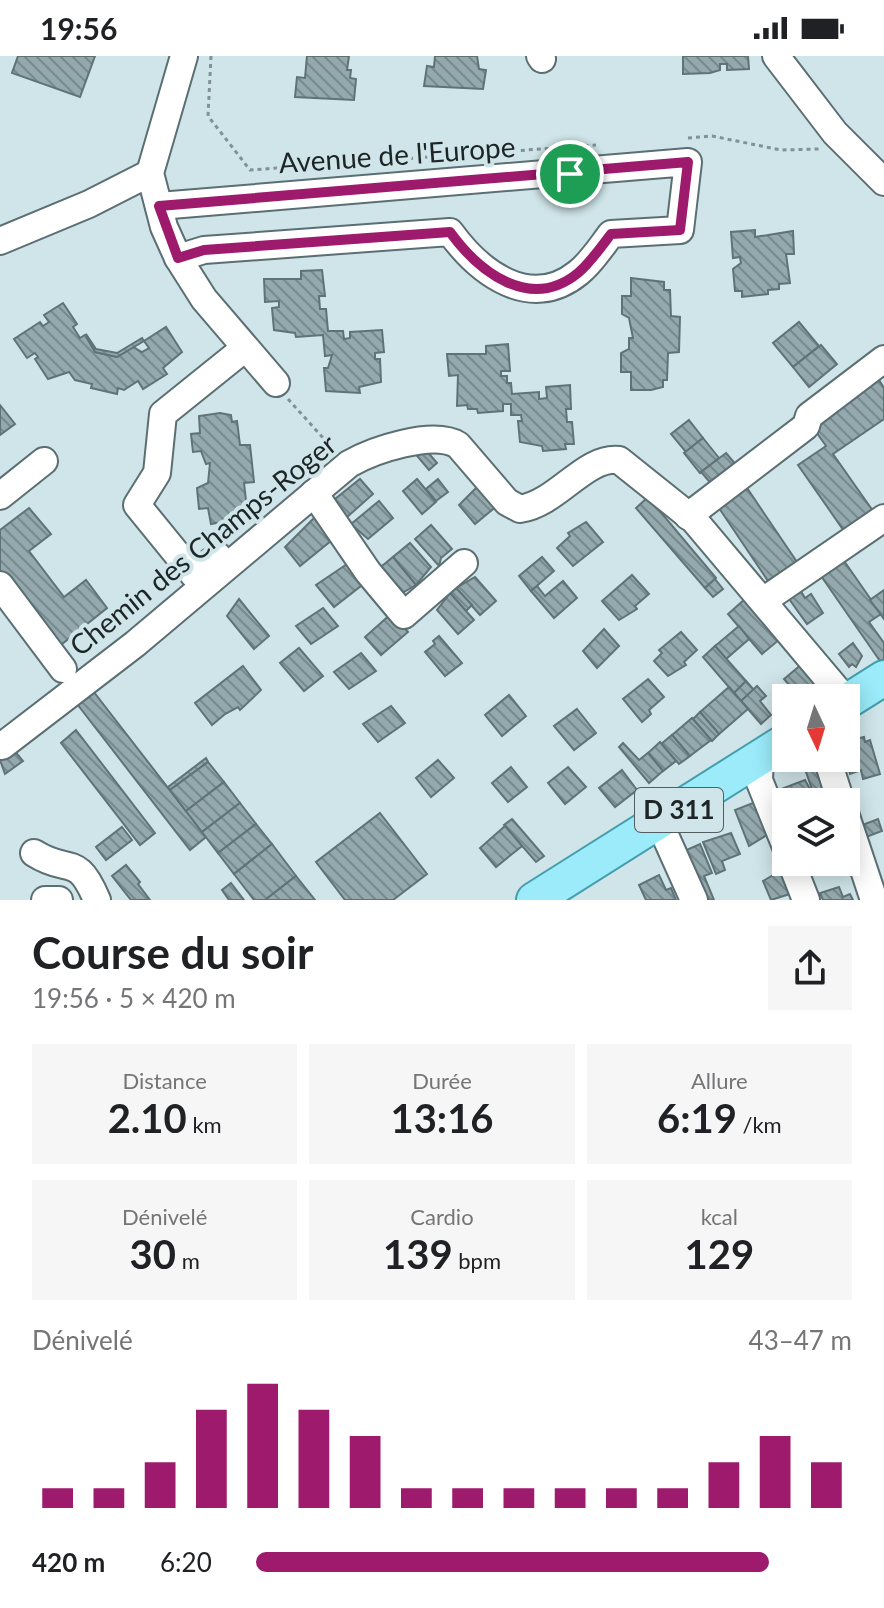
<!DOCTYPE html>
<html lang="fr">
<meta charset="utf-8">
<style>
body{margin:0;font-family:Lato,sans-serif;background:#f6f6f6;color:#202124;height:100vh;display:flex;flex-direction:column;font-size:30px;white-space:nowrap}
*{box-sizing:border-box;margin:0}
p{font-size:26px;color:#757577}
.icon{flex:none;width:44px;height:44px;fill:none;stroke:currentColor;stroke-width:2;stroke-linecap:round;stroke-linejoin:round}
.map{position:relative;height:844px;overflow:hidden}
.panel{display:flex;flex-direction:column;background:#fff;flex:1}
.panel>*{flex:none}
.needle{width:52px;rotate:176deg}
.controls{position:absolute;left:772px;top:628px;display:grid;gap:16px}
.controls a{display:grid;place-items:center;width:88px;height:88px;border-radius:0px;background:#fff;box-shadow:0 4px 20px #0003;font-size:40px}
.pin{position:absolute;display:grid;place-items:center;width:68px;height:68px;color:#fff;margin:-34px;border:4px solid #fff;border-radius:50%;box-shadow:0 2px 8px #0007}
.round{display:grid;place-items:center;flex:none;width:84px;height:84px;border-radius:0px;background:#f6f6f6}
.head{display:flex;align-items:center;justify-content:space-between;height:136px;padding:0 32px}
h1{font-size:44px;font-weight:700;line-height:60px}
.metrics{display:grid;grid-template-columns:repeat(3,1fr);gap:12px;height:136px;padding:8px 32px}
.metrics div{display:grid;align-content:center;border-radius:0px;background:#f6f6f6;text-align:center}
.metrics b{font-size:40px;font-weight:700}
.metrics small{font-size:22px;font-weight:400}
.metrics p{font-size:22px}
.chart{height:224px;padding:16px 32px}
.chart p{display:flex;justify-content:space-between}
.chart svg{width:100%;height:144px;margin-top:8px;stroke:#9d1a6d;stroke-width:6}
ul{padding:0 32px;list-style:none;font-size:26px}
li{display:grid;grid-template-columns:128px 96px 1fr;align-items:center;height:60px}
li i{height:20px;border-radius:10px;background:#9d1a6d}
.status{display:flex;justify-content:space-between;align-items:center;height:56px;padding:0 40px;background:#fff;direction:ltr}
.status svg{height:22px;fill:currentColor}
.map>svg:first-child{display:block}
.building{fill:url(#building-back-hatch);stroke:#5f7377;stroke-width:2}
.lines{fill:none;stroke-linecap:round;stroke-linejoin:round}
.minor-casing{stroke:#5b6f73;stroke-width:30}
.major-casing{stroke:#439dad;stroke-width:38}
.path{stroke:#819194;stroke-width:3;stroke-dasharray:4 4;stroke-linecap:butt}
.minor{stroke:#fff;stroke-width:26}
.major{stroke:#9bebfa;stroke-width:34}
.route-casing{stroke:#fff;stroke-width:16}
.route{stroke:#9d1a6d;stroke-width:10}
.labels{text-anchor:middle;stroke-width:8;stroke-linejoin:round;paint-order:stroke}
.shield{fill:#cfe5e9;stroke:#525f60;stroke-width:2}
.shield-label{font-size:26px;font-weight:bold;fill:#1d2526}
.street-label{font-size:28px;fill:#1d2526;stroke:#cfe5e9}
</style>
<div class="status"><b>19:56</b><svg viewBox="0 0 49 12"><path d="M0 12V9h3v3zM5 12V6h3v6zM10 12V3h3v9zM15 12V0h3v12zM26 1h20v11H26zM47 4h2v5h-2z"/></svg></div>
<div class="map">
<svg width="884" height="844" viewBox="0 0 884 844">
<defs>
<pattern id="building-back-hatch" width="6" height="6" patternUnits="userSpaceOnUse" patternTransform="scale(2)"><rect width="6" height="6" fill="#94a9ad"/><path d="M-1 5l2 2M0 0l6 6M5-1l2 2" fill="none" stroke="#78898d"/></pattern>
</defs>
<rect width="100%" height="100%" fill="#cfe5e9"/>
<g class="building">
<polygon points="18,0 95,0 80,41 12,17"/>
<polygon points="307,0 349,0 347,14 351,14 350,22 356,23 354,44 295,41 297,21 305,22"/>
<polygon points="435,0 477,0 479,13 486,14 483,33 424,30 427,10 434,11"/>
<polygon points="683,0 748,0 749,13 727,14 727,8 720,8 720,14 710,17 683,18"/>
<polygon points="755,174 755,181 793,175 794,198 786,198 790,227 779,228 779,233 768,234 768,238 742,241 742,235 735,235 733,213 741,207 740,201 733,202 731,176"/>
<polygon points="322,214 325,240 319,240 320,253 326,253 328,275 343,275 344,283 350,282 350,276 382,274 384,296 375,297 375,303 380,303 381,326 359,331 360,337 326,335 324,312 328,312 332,299 325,300 323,279 296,281 295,277 274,274 272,252 279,251 279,245 265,246 264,223 301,223 301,215"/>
<polygon points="631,222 664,226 664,234 670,234 671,260 680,261 679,296 668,297 667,324 663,324 663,331 651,334 631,334 631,316 621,316 621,297 629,293 629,282 633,282 629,262 622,258 622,240 631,240"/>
<polygon points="63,247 77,268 73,271 80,282 85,279 95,296 117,301 133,291 142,296 149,292 144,285 166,271 182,296 163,312 167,318 143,333 138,325 124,334 118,332 117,338 91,332 92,328 75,324 69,316 48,323 35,303 38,301 35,297 27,302 14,283 40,266 43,270 49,266 44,259"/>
<polygon points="799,266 819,290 793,311 773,287"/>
<polygon points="86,278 96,293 117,297 142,282 144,285 117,301 95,296"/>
<polygon points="508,288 510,315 501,315 501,320 507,320 507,327 511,327 512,338 539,336 539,343 547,342 546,331 570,329 571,353 566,353 567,366 572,366 574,388 565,388 566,393 543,395 542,390 520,386 518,365 522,365 521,359 511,359 511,348 503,348 503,355 478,357 477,353 468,353 467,349 457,350 458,319 449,320 447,298 486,298 486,290"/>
<polygon points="821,289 837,308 809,331 793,311"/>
<polygon points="879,324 884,332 884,363 833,398 873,455 844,475 798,409 826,390 812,370"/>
<polygon points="0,349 15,368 0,379"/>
<polygon points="220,357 231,359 232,366 237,365 240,389 250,389 254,426 244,427 247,453 243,454 244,462 211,468 208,452 199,453 197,432 208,427 210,407 206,408 201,395 193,396 191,378 200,377 199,360"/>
<polygon points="689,364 703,382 686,396 671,378"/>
<polygon points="703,382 719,402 700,417 684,397"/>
<polygon points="425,393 437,407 429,414 413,395"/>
<polygon points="726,397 738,411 713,430 701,416"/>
<polygon points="360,423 373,438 346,462 335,443"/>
<polygon points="417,423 436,446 422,458 403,435"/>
<polygon points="438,423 448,436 436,445 426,433"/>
<polygon points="738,426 743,435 747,432 797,506 768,525 719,452"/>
<polygon points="480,428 498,449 475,468 459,449"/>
<polygon points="648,441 716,522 705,532 636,452"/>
<polygon points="379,445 393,462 368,483 351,468"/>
<polygon points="29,452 51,478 29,495 64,541 86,524 107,552 57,592 0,518 0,474"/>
<polygon points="314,462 332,484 300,510 285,491"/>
<polygon points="586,466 603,486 573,510 557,492 570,480 568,477"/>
<polygon points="431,469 452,493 441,502 439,510 415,483"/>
<polygon points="410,487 431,511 416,529 393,501"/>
<polygon points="393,501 416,529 397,540 376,515"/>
<polygon points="542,501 554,515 531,535 519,520"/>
<polygon points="842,502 881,558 869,566 884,587 884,603 880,605 819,517"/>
<polygon points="350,506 366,526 334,551 316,529"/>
<polygon points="632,519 649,538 635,550 637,553 619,564 602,545"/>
<polygon points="475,521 496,545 480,559 456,532"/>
<polygon points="715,523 723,533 713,541 705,532"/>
<polygon points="563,525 577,542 554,562 531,535 537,530 545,540"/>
<polygon points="456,532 472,549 466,555 450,537"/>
<polygon points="799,532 805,542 811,538 823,557 807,568 787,540"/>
<polygon points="884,534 884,563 870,544"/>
<polygon points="450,537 474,564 458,578 437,554"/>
<polygon points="239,543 269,580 254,593 227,560"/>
<polygon points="745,543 780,583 762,598 728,558"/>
<polygon points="323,552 338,570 311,588 296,570"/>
<polygon points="392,557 408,576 381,599 365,581"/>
<polygon points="739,570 749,583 726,603 715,590"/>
<polygon points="604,573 619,590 597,612 583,595"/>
<polygon points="681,576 697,594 684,606 686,609 668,620 654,605 662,597 659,594"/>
<polygon points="439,580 462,607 445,620 425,596 435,588 433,585"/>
<polygon points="853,587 862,600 856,611 852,608 849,611 839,598"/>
<polygon points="715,590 746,625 734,637 703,601"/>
<polygon points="299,592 323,620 304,635 280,607"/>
<polygon points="361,597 376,615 349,633 334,616"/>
<polygon points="802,608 817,626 800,641 784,623"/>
<polygon points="243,610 261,634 240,654 238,651 225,658 212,669 195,647"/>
<polygon points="648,623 664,641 649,654 651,658 642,666 623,643"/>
<polygon points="746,625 754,634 741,645 734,637"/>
<polygon points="757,630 766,640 760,645 771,659 761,668 741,645"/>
<polygon points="90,631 206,781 190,794 74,644"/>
<polygon points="729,631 748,653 719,678 700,656"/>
<polygon points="509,639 526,660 502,680 485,659"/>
<polygon points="391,650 405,667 378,686 363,668"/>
<polygon points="577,653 596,677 574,694 554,670"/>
<polygon points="700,656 719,678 712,685 693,663"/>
<polygon points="692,662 711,684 690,700 672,679"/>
<polygon points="76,674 155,777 140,789 61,687"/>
<polygon points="672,679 690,700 679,708 661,688"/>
<polygon points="864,681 865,686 870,684 880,718 863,723 861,714 850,718 846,702 846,685"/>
<polygon points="660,686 676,705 663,715 648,697"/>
<polygon points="623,687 639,704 648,697 663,715 649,727 619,691"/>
<polygon points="13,693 23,705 5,718 0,704"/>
<polygon points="206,702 208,706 170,734 168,731"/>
<polygon points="438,704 454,722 431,741 416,722"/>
<polygon points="819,704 831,740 816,745 804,710"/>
<polygon points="208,706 224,726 186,755 170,734"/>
<polygon points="511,711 527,731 508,746 492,727"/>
<polygon points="568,711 586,731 565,748 548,727"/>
<polygon points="622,714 637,734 615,751 599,732"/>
<polygon points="805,724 817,746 786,746 781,733"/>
<polygon points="224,726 240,747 202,776 186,755"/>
<polygon points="758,745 770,777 749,790 735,754"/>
<polygon points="240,747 256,768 218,797 202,776"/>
<polygon points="380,757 427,818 393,844 345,844 316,806"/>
<polygon points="512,763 544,800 536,806 504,769"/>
<polygon points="878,763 882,775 861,783 857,771"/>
<polygon points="256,768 272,788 234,818 218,797"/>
<polygon points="505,770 522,790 496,811 480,792"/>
<polygon points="122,771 132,784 106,804 96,791"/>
<polygon points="731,777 740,798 722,805 725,814 716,818 703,786"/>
<polygon points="272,788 296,820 265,844 254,844 234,818"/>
<polygon points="700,788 712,817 704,820 714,844 704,844 682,796"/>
<polygon points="126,809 140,826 138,828 150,844 131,844 112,820"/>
<polygon points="787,811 796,836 771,844 763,825"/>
<polygon points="659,819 666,834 671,832 676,844 646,844 639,829"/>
<polygon points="296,820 315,844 265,844"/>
<polygon points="231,827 244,844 229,844 222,834"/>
<polygon points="839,831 843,841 850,838 853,844 823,844 820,837"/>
</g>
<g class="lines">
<defs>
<g id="minor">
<polyline points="184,0 150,117 164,171 178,202 204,243 276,327"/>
<polyline points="540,0 542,3"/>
<polyline points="776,0 835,77 884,126"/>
<path d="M159,150L688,106L680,174L611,178C601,191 591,207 578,217C530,256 479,216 450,176L204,194L178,202"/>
<polyline points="0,185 89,148 150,117"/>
<polyline points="314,437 368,516 404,559 464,507"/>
<polyline points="0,440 44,405"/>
<polyline points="688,460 806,370 809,360 884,303"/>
<polyline points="218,500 194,519 137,449 157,417 163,358 245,292"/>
<polyline points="0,529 63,613"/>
<polyline points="763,545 884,462"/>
<path d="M2,690L135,588L349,408C373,394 433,374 458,389L507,446L520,453C558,447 585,400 619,404L694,464L844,642"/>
<polyline points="760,702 759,724 786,791"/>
<polyline points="827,702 841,746"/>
<polyline points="846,760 874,844"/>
<polyline points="659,766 694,844"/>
<path d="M34,797C70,820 76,795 97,844"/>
<polyline points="791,806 806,844"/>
<polyline points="45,844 59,844"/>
</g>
<g id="major">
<polyline points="846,646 884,622"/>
<polyline points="534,844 786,685"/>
</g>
</defs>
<use href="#minor" class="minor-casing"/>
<use href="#major" class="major-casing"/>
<g class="path">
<polyline points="211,0 208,60 250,114 596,89"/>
<polyline points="688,82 712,80 781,94 819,93"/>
<polyline points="288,343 334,394"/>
</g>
<use href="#minor" class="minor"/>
<use href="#major" class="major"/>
</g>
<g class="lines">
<defs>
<path id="route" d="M688,106L680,174L611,178C601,191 590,207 578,217C530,256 479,216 450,176L204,194L178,202L159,150Z"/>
</defs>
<use href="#route" class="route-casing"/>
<use href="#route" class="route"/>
</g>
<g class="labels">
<rect class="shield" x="635" y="732" width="88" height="44" rx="6"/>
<g class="shield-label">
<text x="679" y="763">D 311</text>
</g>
<g class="street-label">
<text transform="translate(397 99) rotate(-4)" y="10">Avenue de l'Europe</text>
<text transform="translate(203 489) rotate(-39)" y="10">Chemin des Champs-Roger</text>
</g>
</g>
</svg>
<div class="controls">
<a><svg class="needle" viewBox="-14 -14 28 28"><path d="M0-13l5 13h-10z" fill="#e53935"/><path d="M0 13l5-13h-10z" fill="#757577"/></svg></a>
<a><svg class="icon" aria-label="layers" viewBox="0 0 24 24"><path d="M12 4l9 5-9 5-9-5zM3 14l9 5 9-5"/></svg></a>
</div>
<div class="pin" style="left:570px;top:118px;background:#1e9e55"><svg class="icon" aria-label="arrive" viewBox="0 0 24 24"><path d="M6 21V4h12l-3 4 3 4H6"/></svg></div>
</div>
<section class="panel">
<div class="head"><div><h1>Course du soir</h1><p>19:56 · 5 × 420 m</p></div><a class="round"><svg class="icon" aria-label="share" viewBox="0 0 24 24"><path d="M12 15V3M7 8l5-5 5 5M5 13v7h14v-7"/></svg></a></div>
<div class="metrics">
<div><p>Distance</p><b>2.10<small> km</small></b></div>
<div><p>Durée</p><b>13:16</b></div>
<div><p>Allure</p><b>6:19<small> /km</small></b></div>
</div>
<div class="metrics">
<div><p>Dénivelé</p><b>30<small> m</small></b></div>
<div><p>Cardio</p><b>139<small> bpm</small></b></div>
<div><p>kcal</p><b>129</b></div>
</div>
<div class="chart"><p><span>Dénivelé</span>43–47 m</p>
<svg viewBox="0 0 160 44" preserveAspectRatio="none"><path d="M5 44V38M15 44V38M25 44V30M35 44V14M45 44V6M55 44V14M65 44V22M75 44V38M85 44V38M95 44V38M105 44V38M115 44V38M125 44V38M135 44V30M145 44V22M155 44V30"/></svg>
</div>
<ul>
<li><b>420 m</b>6:20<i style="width:86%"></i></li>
</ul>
</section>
